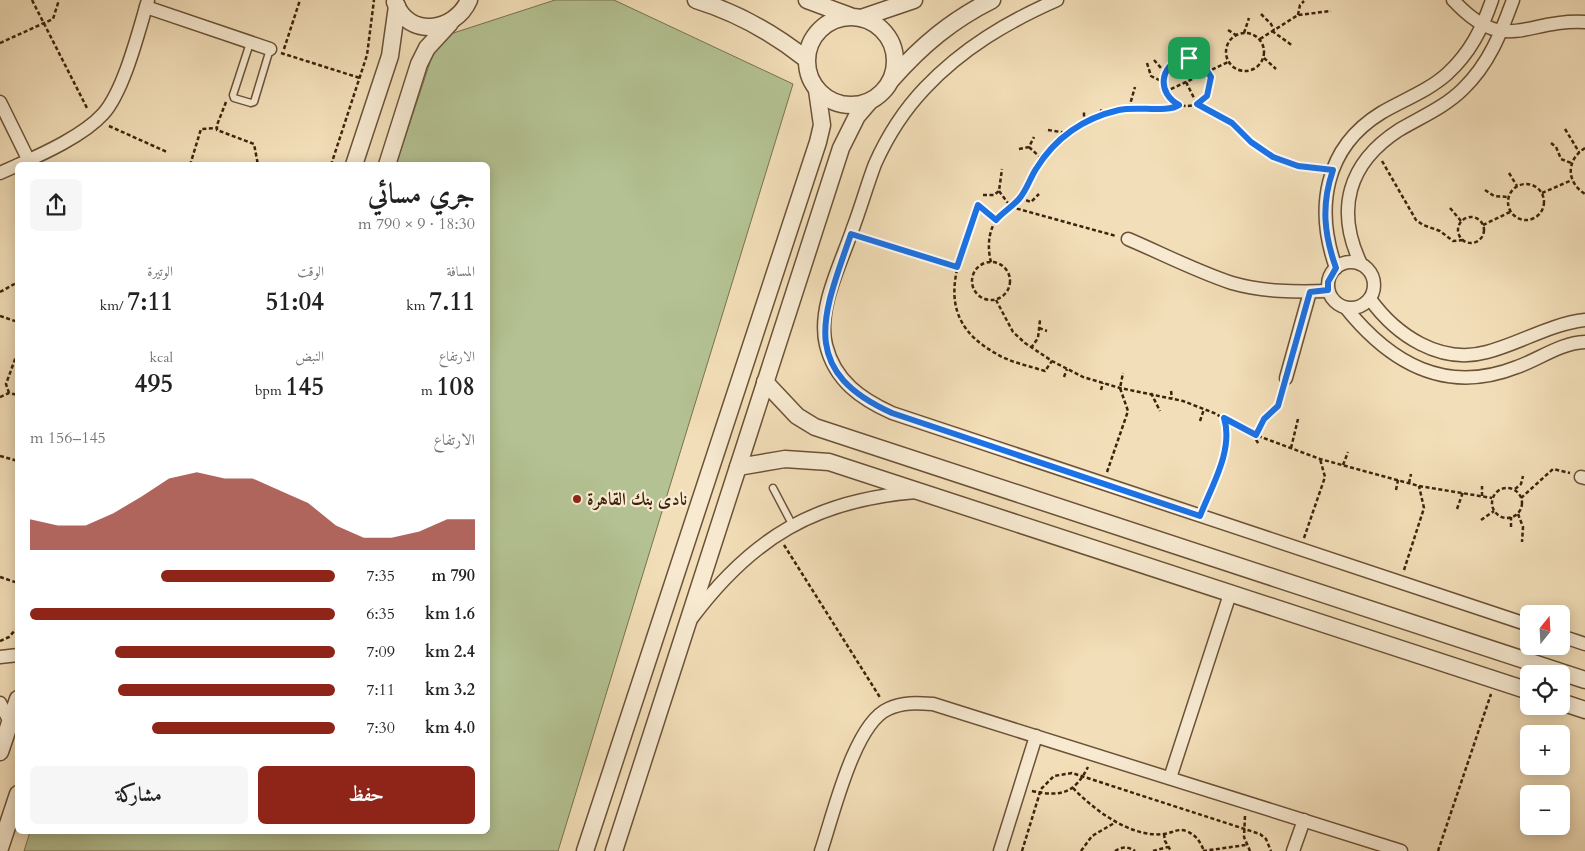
<!DOCTYPE html>
<html lang="ar">
<meta charset="utf-8">
<style>
body{margin:0;font-family:Cardo,Amiri,serif;background:#f6f6f6;color:#222;direction:rtl;height:100vh;display:flex;flex-direction:column;font-size:19px;white-space:nowrap}
*{box-sizing:border-box;margin:0}
p{font-size:16px;color:#767676}
.icon{flex:none;width:28px;height:28px;fill:none;stroke:currentColor;stroke-width:2;stroke-linecap:round;stroke-linejoin:round}
.map{position:relative;flex:1;overflow:hidden;direction:ltr}
.panel{position:absolute;left:15px;top:162px;width:475px;height:672px;display:flex;flex-direction:column;background:#fff;border-radius:8px;box-shadow:0 2px 12px #0003;direction:rtl}
.panel>*{flex:none}
.needle{width:32px;rotate:18deg}
.fabs{position:absolute;left:1520px;top:605px;display:grid;gap:10px}
.fabs a{display:grid;place-items:center;width:50px;height:50px;border-radius:8px;background:#fff;box-shadow:0 2px 12px #0003;font-size:25px}
.pin{position:absolute;display:grid;place-items:center;width:42px;height:42px;color:#fff;margin:-21px;border-radius:10px;box-shadow:0 2px 8px #0006}
.round{display:grid;place-items:center;flex:none;width:52px;height:52px;border-radius:8px;background:#f6f6f6}
.headline{display:flex;align-items:center;justify-content:space-between;height:85px;padding:0 15px}
h1{font-size:28px;font-weight:700;line-height:38px}
.stats{display:grid;grid-template-columns:repeat(3,1fr);gap:8px;height:85px;padding:5px 15px}
.stats div{display:grid;align-content:center}
.stats b{font-size:25px;font-weight:700}
.stats small{font-size:14px;font-weight:400}
.stats p{font-size:14px}
.chart{height:140px;padding:10px 15px}
.chart p{display:flex;justify-content:space-between}
.chart svg{width:100%;height:90px;margin-top:5px;fill:#8f2418;opacity:.7}
.primary-button{display:flex;gap:10px;margin-top:auto;padding:10px 15px}
.primary-button a{flex:1;height:58px;border-radius:8px;background:#8f2418;color:#fff;font-size:20px;font-weight:700;line-height:58px;text-align:center}
.primary-button a+a{background:#f6f6f6;color:#222}
ul{padding:0 15px;list-style:none;font-size:16px}
li{display:grid;grid-template-columns:80px 60px 1fr;align-items:center;height:38px}
li i{height:12px;border-radius:6px;background:#8f2418}
.map>svg:first-child{display:block}
.pitch{fill:#b4c293;stroke:#797250}
.lines{fill:none;stroke-linecap:round;stroke-linejoin:round}
.service-casing{stroke:#6b5237;stroke-width:9}
.minor-casing{stroke:#6b5237;stroke-width:15}
.tertiary-casing{stroke:#6b5237;stroke-width:19}
.path{stroke:#3e230c;stroke-width:2.5;stroke-dasharray:4 2.5;stroke-linecap:butt}
.service{stroke:#f7ead1;stroke-width:6}
.minor{stroke:#f7ead1;stroke-width:12}
.tertiary{stroke:#f7ead1;stroke-width:16}
.route-casing{stroke:#fff;stroke-width:10}
.route{stroke:#1a73e8;stroke-width:6}
.poi-dot{fill:#8f2418;stroke:#f7ead1;stroke-width:2}
.labels{text-anchor:middle;stroke-width:4.5;stroke-linejoin:round;paint-order:stroke}
.poi-label{font-size:18px;font-weight:bold;fill:#3e230c;stroke:#f7ead1;text-anchor:start}
</style>
<div class="map">
<svg width="1585" height="851" viewBox="0 0 1585 851">
<rect width="100%" height="100%" fill="#f2deb8"/>
<filter id="stains"><feTurbulence type="fractalNoise" baseFrequency=".004" numOctaves="4"/><feColorMatrix values="0 0 0 0 .2 0 0 0 0 .09 0 0 0 0 .02 0 0 0 .5 -.17"/></filter>
<radialGradient id="worn" r=".72"><stop offset=".6" stop-color="#630" stop-opacity="0"/><stop offset="1" stop-color="#630" stop-opacity=".3"/></radialGradient>
<polygon class="pitch" points="555,0 614,0 793,84 558,851 24,851 30,832 488,832 488,165 396,165 438,38"/>
<g class="lines">
<defs>
<g id="service">
<polyline points="250,43 233,95 234,98 251,103 254,102 270,49"/>
<polyline points="773,488 793,526"/>
</g>
<g id="minor">
<path d="M1057,0C1007,22 963,48 925,88C905,109 887,137 875,164C867,185 861,207 853,228C841,264 817,308 826,345C835,381 861,399 892,413L1529,625"/>
<path d="M1453,0C1505,56 1524,19 1585,22"/>
<polyline points="146,7 270,49"/>
<polyline points="0,102 31,165"/>
<path d="M18,165C45,153 84,135 103,114C124,91 139,30 148,0"/>
<polyline points="0,173 18,165"/>
<path d="M1128,239C1161,253 1198,272 1232,283C1263,292 1296,292 1328,291"/>
<circle cx="1351" cy="285" r="23"/>
<path d="M1361,264C1335,210 1348,163 1399,130C1421,117 1445,107 1463,89C1489,64 1501,33 1513,0"/>
<path d="M1336,268C1315,209 1324,148 1381,113C1403,100 1428,91 1447,74C1470,53 1482,29 1492,0"/>
<path d="M1370,299C1396,335 1440,365 1487,352C1521,343 1550,324 1585,320"/>
<path d="M1346,308C1391,364 1446,395 1517,367C1540,359 1560,343 1585,342"/>
<polyline points="1286,378 1310,292"/>
<polyline points="1581,477 1585,478"/>
<path d="M692,618C752,538 815,500 916,492"/>
<polyline points="1561,636 1585,644"/>
<polyline points="0,657 18,655"/>
<polyline points="0,703 10,722"/>
<polyline points="1170,778 1230,594"/>
<path d="M821,851C833,816 854,724 888,709C903,702 917,703 933,704L1401,851"/>
<polyline points="1000,851 1036,736"/>
<polyline points="1293,851 1304,820"/>
</g>
<g id="tertiary">
<path d="M696,0C738,13 772,32 806,59"/>
<polyline points="807,0 850,16"/>
<path d="M395,2C408,39 455,32 469,0"/>
<circle cx="851" cy="61" r="44"/>
<polyline points="861,18 914,0"/>
<path d="M892,79C922,45 952,20 992,0"/>
<polyline points="354,165 390,56 397,6"/>
<polyline points="387,165 419,64 427,48 450,23"/>
<polyline points="765,382 797,416 815,427 1585,680"/>
<polyline points="738,467 785,459 829,462 1529,691"/>
<polyline points="1561,702 1585,710"/>
<polyline points="0,752 18,699"/>
<polyline points="0,848 18,794"/>
<polyline points="585,851 818,142 822,125 817,90"/>
<polyline points="614,851 841,148 857,116 869,102"/>
</g>
</defs>
<use href="#service" class="service-casing"/>
<use href="#minor" class="minor-casing"/>
<use href="#tertiary" class="tertiary-casing"/>
<g class="path">
<polyline points="32,0 88,110"/>
<polyline points="1261,14 1271,24 1274,30"/>
<polyline points="1298,15 1300,5 1304,1"/>
<polyline points="1228,30 1236,35"/>
<polyline points="1272,31 1293,46"/>
<circle cx="1245" cy="52" r="19"/>
<polyline points="1244,33 1249,18"/>
<polyline points="1260,39 1298,15 1331,11"/>
<polyline points="0,43 53,19 59,0"/>
<polyline points="284,49 300,0"/>
<polyline points="281,53 360,78"/>
<circle cx="1187" cy="82" r="24"/>
<polyline points="1264,58 1276,69"/>
<polyline points="1154,60 1161,68 1167,68"/>
<polyline points="1147,63 1151,76 1163,82"/>
<polyline points="1186,82 1197,104 1232,123 1251,142 1273,157 1298,166 1319,169"/>
<polyline points="1165,92 1228,62"/>
<polyline points="226,102 217,125 217,130 254,144 258,165"/>
<polyline points="1129,108 1135,87"/>
<polyline points="1100,110 1106,113"/>
<polyline points="1084,123 1084,111"/>
<polyline points="109,126 167,152"/>
<polyline points="1565,129 1579,152"/>
<polyline points="1048,130 1067,133"/>
<polyline points="1551,143 1556,147 1561,159 1571,163"/>
<polyline points="1029,147 1042,159"/>
<path d="M1585,148C1566,160 1566,182 1585,194"/>
<polyline points="1019,149 1029,147 1034,137"/>
<polyline points="1382,161 1416,220 1423,225 1440,231 1453,241 1463,240"/>
<polyline points="190,165 201,129 217,128"/>
<polyline points="331,165 367,55 374,0"/>
<polyline points="1509,173 1517,186"/>
<circle cx="1526" cy="202" r="18"/>
<polyline points="1485,190 1494,196 1508,197"/>
<polyline points="999,191 1011,207 1116,236"/>
<polyline points="1542,193 1572,180"/>
<polyline points="983,195 994,195 999,191 1002,169"/>
<polyline points="1020,198 1031,202 1039,194"/>
<polyline points="1450,208 1461,221"/>
<circle cx="1471" cy="230" r="13"/>
<path d="M996,220L978,205C960,260 928,315 995,353C1009,362 1029,366 1045,371L1052,361"/>
<polyline points="1483,225 1510,212"/>
<polyline points="862,237 957,267"/>
<circle cx="991" cy="281" r="19"/>
<path d="M991,262C987,247 988,228 1000,215C1006,209 1015,205 1020,198C1029,187 1033,173 1041,161C1062,130 1097,111 1134,108C1149,106 1167,114 1179,105"/>
<polyline points="0,292 18,282"/>
<polyline points="996,300 1013,332 1025,343 1052,361 1083,377 1120,388 1183,401 1214,413 1253,434 1320,459 1419,486 1492,498"/>
<polyline points="0,316 18,322"/>
<polyline points="1039,328 1047,331"/>
<polyline points="1031,348 1038,338 1040,320"/>
<polyline points="1064,377 1067,369"/>
<polyline points="1101,390 1103,383"/>
<polyline points="1171,391 1172,398"/>
<polyline points="9,393 6,384 18,351"/>
<polyline points="1151,393 1160,411"/>
<polyline points="0,397 9,393 18,395"/>
<polyline points="1200,421 1204,409"/>
<polyline points="1253,434 1259,445"/>
<polyline points="1256,435 1264,419 1278,406 1282,390"/>
<polyline points="1291,448 1298,419"/>
<polyline points="0,456 18,461"/>
<polyline points="1343,465 1348,452"/>
<polyline points="1107,472 1128,411 1120,388 1123,373"/>
<polyline points="1409,483 1411,474"/>
<circle cx="1507" cy="503" r="15"/>
<polyline points="1515,489 1521,484 1523,476"/>
<polyline points="1396,490 1398,480"/>
<polyline points="1482,496 1482,486"/>
<polyline points="1521,498 1553,469 1570,473"/>
<path d="M1205,505C1215,478 1233,447 1224,418"/>
<polyline points="1457,509 1463,492"/>
<polyline points="1518,514 1523,527 1522,542"/>
<polyline points="1481,520 1494,511"/>
<polyline points="1511,527 1511,517"/>
<polyline points="1304,538 1325,477 1320,459"/>
<polyline points="784,545 881,699"/>
<polyline points="1404,570 1424,508 1419,486"/>
<polyline points="0,577 18,583"/>
<polyline points="0,641 9,637 18,627"/>
<path d="M1073,788C1094,810 1131,838 1164,834C1172,833 1178,828 1186,831C1196,835 1200,841 1204,851"/>
<path d="M1032,791C1061,797 1074,794 1088,767"/>
<polyline points="1245,816 1244,837 1250,851"/>
<polyline points="1164,834 1165,841 1171,851"/>
<polyline points="1022,851 1041,789 1054,776 1072,773 1260,834 1266,839 1271,851"/>
<polyline points="1081,851 1092,836 1116,822"/>
<path d="M1115,851C1121,847 1128,846 1135,851"/>
<polyline points="1153,851 1168,847"/>
<polyline points="1203,851 1246,845"/>
<polyline points="1438,851 1491,694"/>
</g>
<use href="#service" class="service"/>
<use href="#minor" class="minor"/>
<use href="#tertiary" class="tertiary"/>
</g>
<g class="lines">
<defs>
<path id="route" d="M1183,58L1201,62L1211,77L1207,96L1197,104L1232,123L1251,142L1273,157L1298,166L1333,170C1321,205 1324,234 1336,268L1328,282V290L1310,292L1278,406L1264,419L1256,435L1224,418C1234,450 1211,487 1200,516L892,413C796,370 824,313 851,234L957,267L978,205L996,220C1003,212 1012,207 1019,199C1027,190 1030,178 1036,169C1055,138 1084,118 1119,110C1136,106 1168,113 1179,105C1157,93 1159,66 1183,58Z"/>
</defs>
<use href="#route" class="route-casing"/>
<use href="#route" class="route"/>
</g>
<circle class="poi-dot" cx="577" cy="499" r="5"/>
<g class="labels">
<g class="poi-label">
<text x="587" y="505">نادى بنك القاهرة</text>
</g>
</g>
<rect width="100%" height="100%" filter="url(#stains)"/>
<rect width="100%" height="100%" fill="url(#worn)"/>
</svg>
<div class="fabs">
<a><svg class="needle" viewBox="-14 -14 28 28"><path d="M0-13l5 13h-10z" fill="#e53935"/><path d="M0 13l5-13h-10z" fill="#767676"/></svg></a>
<a><svg class="icon" aria-label="locate" viewBox="0 0 24 24"><circle cx="12" cy="12" r="6"/><path d="M12 2v4M12 18v4M2 12h4M18 12h4"/></svg></a>
<a>+</a>
<a>−</a>
</div>
<div class="pin" style="left:1189px;top:58px;background:#1e9e55"><svg class="icon" aria-label="arrive" viewBox="0 0 24 24"><path d="M6 21V4h12l-3 4 3 4H6"/></svg></div>
<section class="panel">
<div class="headline"><div><h1>جري مسائي</h1><p>18:30 · 9 × 790 m</p></div><a class="round"><svg class="icon" aria-label="share" viewBox="0 0 24 24"><path d="M12 15V3M7 8l5-5 5 5M5 13v7h14v-7"/></svg></a></div>
<div class="stats">
<div><p>المسافة</p><b>7.11<small> km</small></b></div>
<div><p>الوقت</p><b>51:04</b></div>
<div><p>الوتيرة</p><b>7:11<small> /km</small></b></div>
</div>
<div class="stats">
<div><p>الارتفاع</p><b>108<small> m</small></b></div>
<div><p>النبض</p><b>145<small> bpm</small></b></div>
<div><p>kcal</p><b>495</b></div>
</div>
<div class="chart"><p><span>الارتفاع</span>145–156 m</p>
<svg viewBox="0 0 160 44" preserveAspectRatio="none"><path d="M0 44V29L10 32L20 32L30 26L40 18L50 9L60 6L70 9L80 9L90 15L100 21L110 32L120 38L130 38L140 35L150 29L160 29V44z"/></svg>
</div>
<ul>
<li><b>790 m</b>7:35<i style="width:57%"></i></li>
<li><b>1.6 km</b>6:35<i style="width:100%"></i></li>
<li><b>2.4 km</b>7:09<i style="width:72%"></i></li>
<li><b>3.2 km</b>7:11<i style="width:71%"></i></li>
<li><b>4.0 km</b>7:30<i style="width:60%"></i></li>
</ul>
<div class="primary-button"><a>حفظ</a><a>مشاركة</a></div>
</section>
</div>
